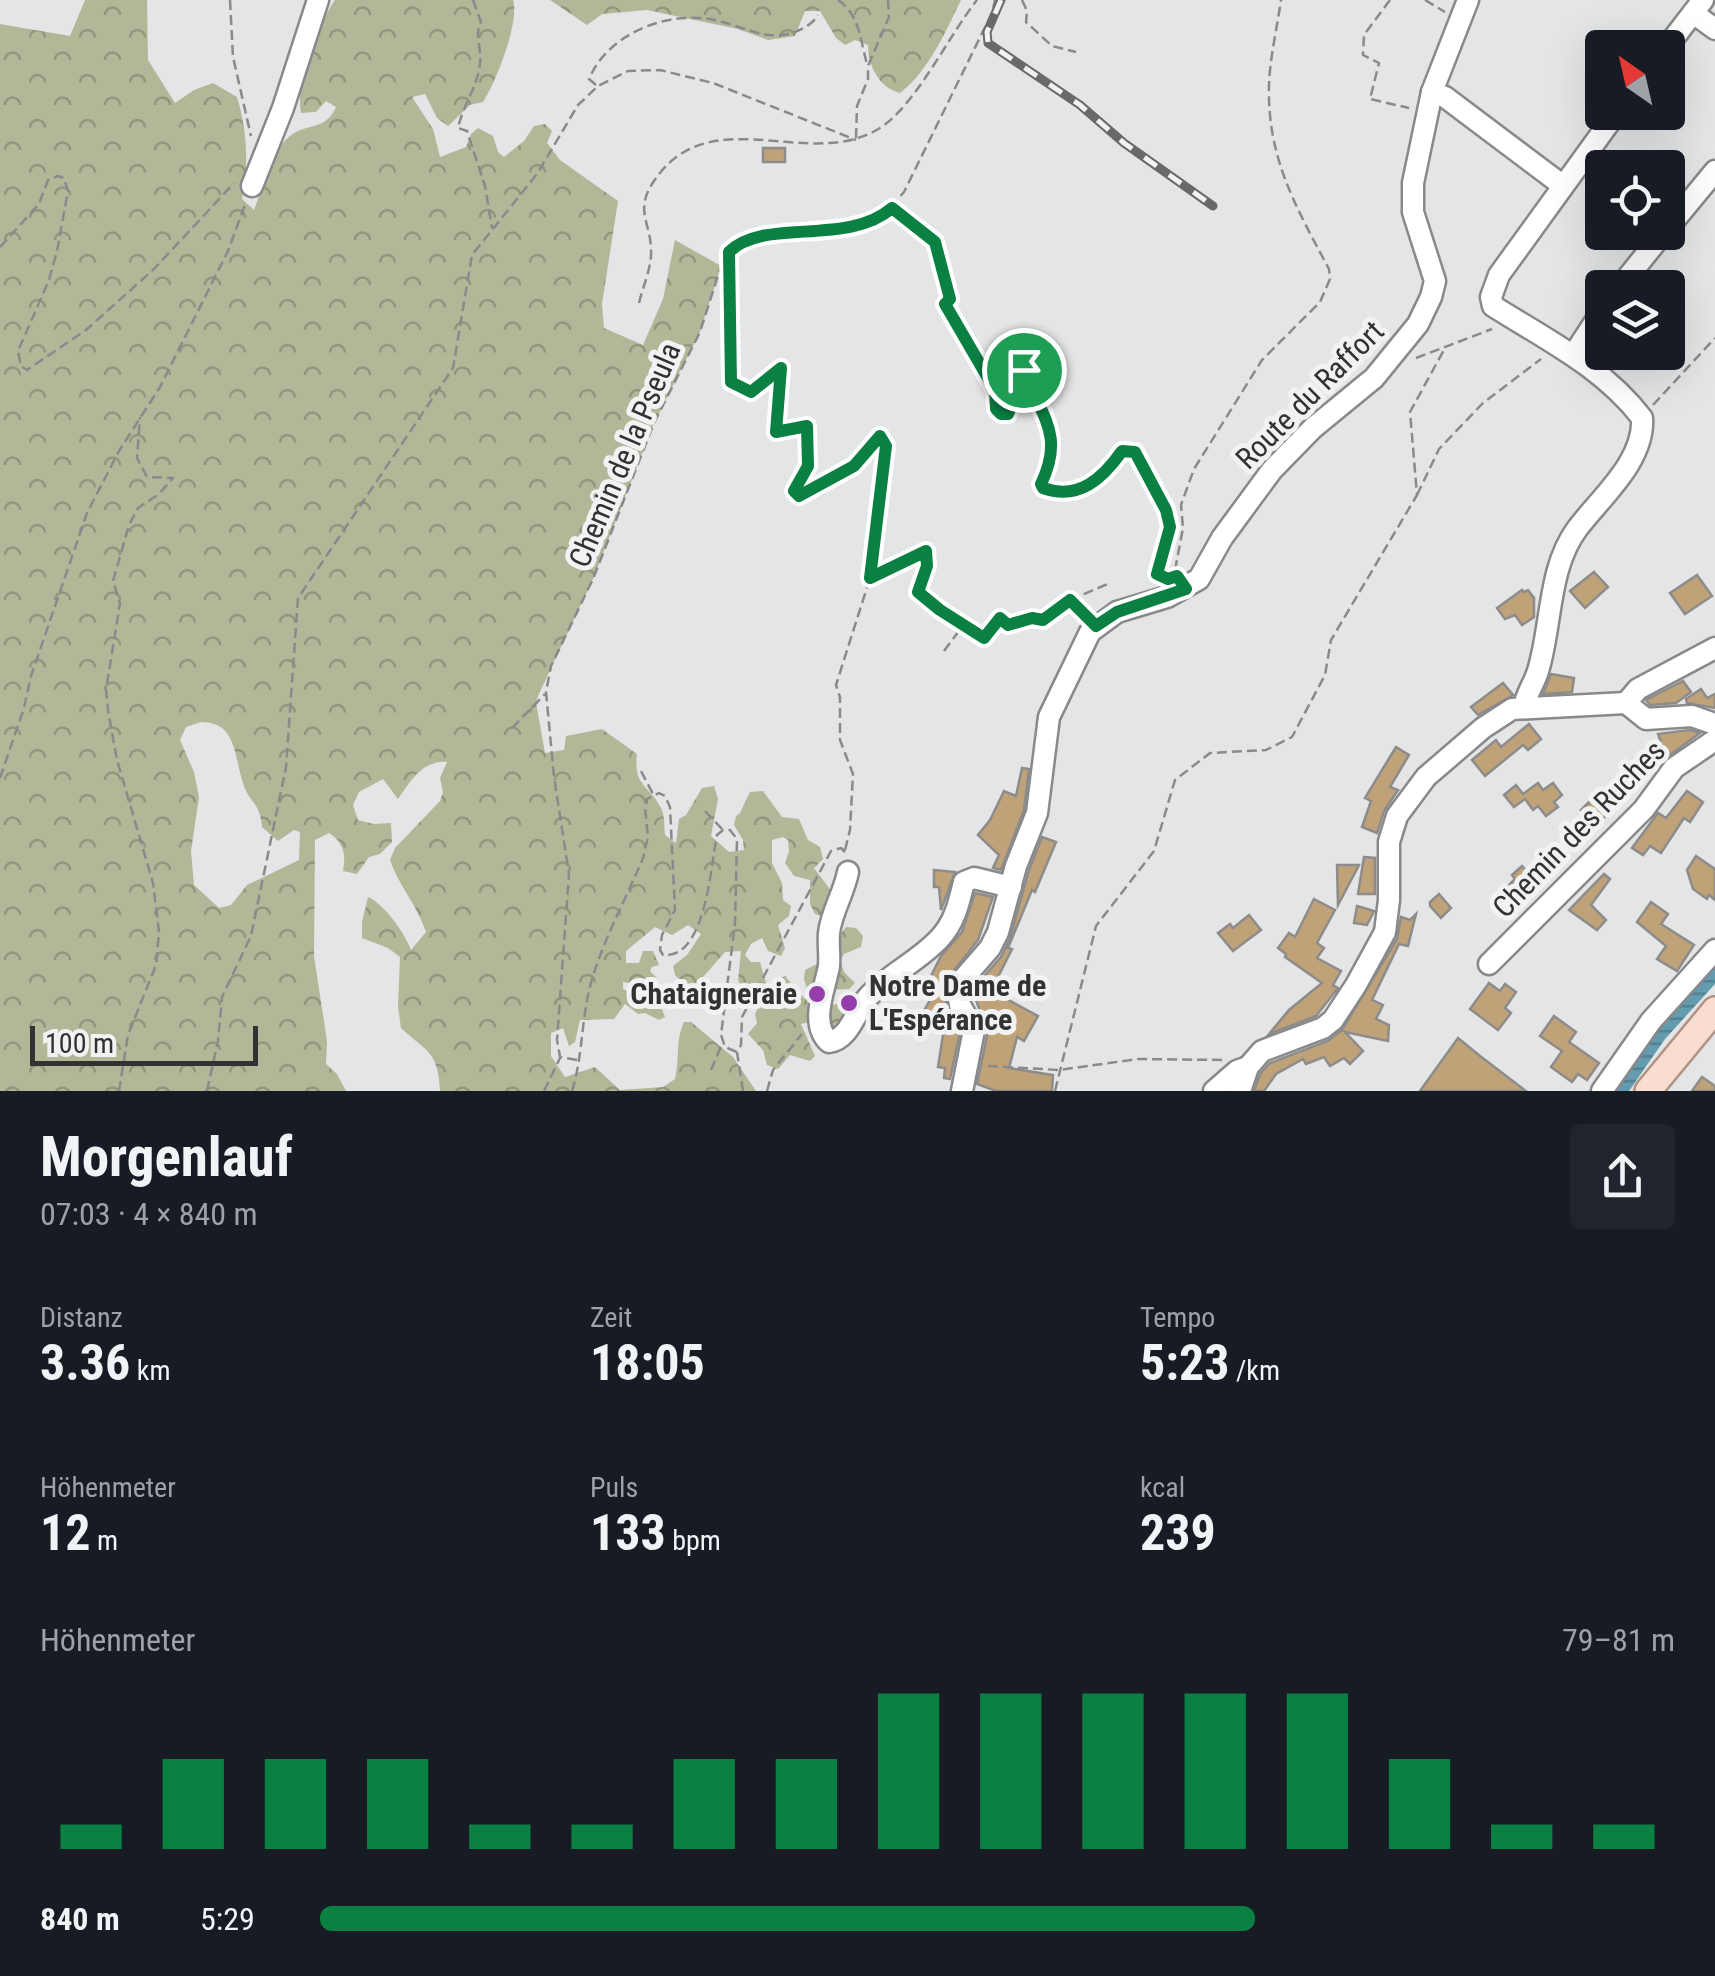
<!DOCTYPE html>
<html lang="de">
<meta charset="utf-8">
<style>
body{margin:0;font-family:"Roboto Condensed",sans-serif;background:#20242c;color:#f1f3f6;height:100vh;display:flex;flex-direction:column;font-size:38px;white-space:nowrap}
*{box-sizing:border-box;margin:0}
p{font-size:32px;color:#9ea1a6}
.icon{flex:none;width:55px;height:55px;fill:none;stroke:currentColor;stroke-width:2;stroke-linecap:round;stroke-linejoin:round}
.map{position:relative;height:1091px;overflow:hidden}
.side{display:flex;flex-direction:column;background:#171b24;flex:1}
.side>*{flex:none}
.needle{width:65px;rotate:326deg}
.tools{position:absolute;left:1585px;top:30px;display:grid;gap:20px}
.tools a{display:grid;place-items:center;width:100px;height:100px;border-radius:10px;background:#171b24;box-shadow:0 10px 40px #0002;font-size:50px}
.scale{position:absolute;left:30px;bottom:25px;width:228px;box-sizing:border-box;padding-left:10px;border:5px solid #313232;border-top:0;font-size:28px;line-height:35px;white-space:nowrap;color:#313232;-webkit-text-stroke:8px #f1f2f3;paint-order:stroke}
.pin{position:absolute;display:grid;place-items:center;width:85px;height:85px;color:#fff;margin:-42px;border:5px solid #fff;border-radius:50%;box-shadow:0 2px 10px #0007}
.round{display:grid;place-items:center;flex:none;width:105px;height:105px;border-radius:10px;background:#20242c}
.headline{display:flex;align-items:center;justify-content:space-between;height:170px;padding:0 40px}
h1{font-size:55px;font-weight:700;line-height:75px}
.figures{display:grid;grid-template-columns:repeat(3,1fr);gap:15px;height:170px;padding:10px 40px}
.figures div{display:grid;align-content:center}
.figures b{font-size:50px;font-weight:700}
.figures small{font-size:28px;font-weight:400}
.figures p{font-size:28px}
.chart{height:280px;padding:20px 40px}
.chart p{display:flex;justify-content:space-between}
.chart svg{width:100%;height:180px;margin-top:10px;stroke:#0b8043;stroke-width:6}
ul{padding:0 40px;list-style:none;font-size:32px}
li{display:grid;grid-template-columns:160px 120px 1fr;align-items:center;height:75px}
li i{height:25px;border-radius:12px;background:#0b8043}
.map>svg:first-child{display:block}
.forest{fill:url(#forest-crowns);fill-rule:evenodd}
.water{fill:url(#water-rules)}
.building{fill:#c0a279;stroke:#8d8c8b;stroke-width:2.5}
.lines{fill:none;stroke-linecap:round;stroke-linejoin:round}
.minor-casing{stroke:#88898a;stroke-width:25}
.major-casing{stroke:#b09385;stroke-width:30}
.path{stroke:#898a8b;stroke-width:2.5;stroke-dasharray:10 5;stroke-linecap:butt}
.minor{stroke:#fff;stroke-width:20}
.major{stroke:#f9ddd0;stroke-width:25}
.rail-casing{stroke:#686969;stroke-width:9}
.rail{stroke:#f1f2f3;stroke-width:5;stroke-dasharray:15;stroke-linecap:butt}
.route-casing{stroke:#fff;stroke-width:20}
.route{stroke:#0b8043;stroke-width:12}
.poi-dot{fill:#953eab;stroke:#f1f2f3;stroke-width:4}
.labels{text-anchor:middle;stroke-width:10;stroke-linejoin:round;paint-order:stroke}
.street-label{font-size:30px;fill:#313232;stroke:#f1f2f3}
.poi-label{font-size:30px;font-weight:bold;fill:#313232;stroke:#f1f2f3;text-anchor:start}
</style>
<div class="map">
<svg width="1715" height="1091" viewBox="0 0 1715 1091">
<defs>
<pattern id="forest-crowns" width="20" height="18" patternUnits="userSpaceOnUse" patternTransform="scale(2.5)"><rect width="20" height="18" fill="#b4b698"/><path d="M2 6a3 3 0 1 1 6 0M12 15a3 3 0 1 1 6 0" fill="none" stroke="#93957d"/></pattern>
<pattern id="water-rules" width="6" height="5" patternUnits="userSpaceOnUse" patternTransform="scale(2.5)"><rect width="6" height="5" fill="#639caf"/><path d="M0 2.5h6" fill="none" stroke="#52808f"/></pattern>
</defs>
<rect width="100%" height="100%" fill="#e4e5e6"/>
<g class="forest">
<path d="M85,0H147L148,60L175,103L194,90L213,83L237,97C247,129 249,166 242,199L254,210C263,188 270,152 290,136C306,123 326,131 336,107L326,101L316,112L301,113C295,83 317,26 335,0H513C520,21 496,82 483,102L470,105L448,126L437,118L425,94L412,97L433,129L440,157L466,147L471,134L478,128L493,136L498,152L504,157L524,141L534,126L545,124L552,131L547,143L560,160L618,201L602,304L604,328L643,345L663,299L675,240L721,266L700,332L654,423L593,579L538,696L536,703L545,753L564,750L566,736L602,729L637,754C633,787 649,784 661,808C665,816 664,826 665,835L676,843L679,819L686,815L702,788L714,786L718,799L711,836L729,852L744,850L743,840L734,825L736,816L740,813L750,792L763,791L782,817L799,819L808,840L820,847L823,859L814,868L835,896L827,918L815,914L810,904V880L794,876L785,863L789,851L788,840L783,837L772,840V863L782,883L783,900L791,906L789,916L778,925L785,948L781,956L768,951L762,938L751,944L745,955L751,962H760L767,986L785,976L805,999L809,996L804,979L805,970L817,964L846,927L856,928L863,936L861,947L844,954L840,960L844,972L855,983L849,989L827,990L829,1001L834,1005L851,995L858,998L837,1036L813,1016L809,1022L801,1024L815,1056L810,1061L790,1055L778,1069L767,1065L763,1050L748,1034L757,1023L755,1014L761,1001L742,1000L734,995L741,986L738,980L741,951L725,952L696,985L684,984L675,975L673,966L687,955L701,934L688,925L672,935L655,927L626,951V963H639L643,951H653L659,965L652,967L650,971L657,978L651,986L623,982V989L661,1007L665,1017L659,1020L645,1013L638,1014L625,1004L614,1019L580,1020L575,1042L569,1046L563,1028L551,1033V1056L565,1077L595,1067L620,1090L663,1087L675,1079C680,1058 675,1042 684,1022H691L733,1057L756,1091H440C438,1051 428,1053 401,1028L398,1007L400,957L388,948L362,938V922L368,897C384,904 405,933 411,950L426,932C416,903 400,888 390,860L395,848L440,801L443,792L440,778L447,762C422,760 411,781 398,799L383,779L359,792L353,805L358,820L374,824L391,823L392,842L380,854L369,857L357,874L343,871C346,854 344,843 329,833L315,840L314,956L327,1041L326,1064L337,1074L346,1091H0V24L70,36ZM201,722C237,722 234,756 243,783C248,802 260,801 262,827L278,841L294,830L300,832L299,860L247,885L231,905L219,908L194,885L191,851L199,797L194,772L180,740L186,727Z"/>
<path d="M550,0H961C946,31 928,72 900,93C879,88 868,65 868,45L855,40L845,45L836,38L820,11H805L795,36L768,40L738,29L647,10L602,14L587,25Z"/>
</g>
<polygon class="water" points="1715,965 1715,984 1665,1039 1629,1091 1613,1091 1670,1015"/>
<g class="building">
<rect x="763" y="148" width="22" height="14"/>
<polygon points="1594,572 1608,587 1585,608 1570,591"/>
<polygon points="1697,575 1712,596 1685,614 1670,593"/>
<polygon points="1522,590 1524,592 1528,590 1534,598 1534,617 1522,625 1515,615 1505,619 1497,608"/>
<polygon points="1551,674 1574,678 1572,692 1543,694"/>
<polygon points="1683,681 1691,692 1676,703 1650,705 1646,700"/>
<polygon points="1503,683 1513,695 1478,715 1471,707"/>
<polygon points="1701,689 1707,698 1715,694 1715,708 1687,703 1686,699"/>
<polygon points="1529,724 1541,739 1528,750 1523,745 1485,776 1472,760 1496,740 1501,747"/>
<polygon points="1690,730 1700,733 1663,760 1656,750 1662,745 1658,734"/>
<polygon points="1396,747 1409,755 1390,787 1398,790 1384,811 1377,833 1362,827 1371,801 1365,798"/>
<polygon points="1022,768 1029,769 1024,810 1001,870 993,868 999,855 978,835 990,820 1004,791 1016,796"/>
<polygon points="1538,783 1543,790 1553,783 1562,795 1554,802 1558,807 1546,816 1538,806 1533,810 1525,799 1514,807 1504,795 1516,785 1523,794"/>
<polygon points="1602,789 1617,805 1596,825 1581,810"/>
<polygon points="1687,791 1703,802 1690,822 1684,818 1661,853 1650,846 1643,855 1632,848 1658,813 1666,818"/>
<polygon points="1042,837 1056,842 1035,892 1032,890 1008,948 1012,949 998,977 1010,984 1003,997 1038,1016 1024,1041 1017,1037 1009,1068 1053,1075 1052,1091 996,1091 977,1084 988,1031 972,990 1001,957 1010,938 1029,870"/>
<polygon points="1696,856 1715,869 1715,900 1709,895 1707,899 1693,889 1687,870"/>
<polygon points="1364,857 1375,858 1375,894 1358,894"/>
<polygon points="1337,865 1359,865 1338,905"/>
<polygon points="1522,866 1536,882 1520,903 1506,888 1515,879 1512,875"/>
<polygon points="934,870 955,872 941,910 939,887 934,887"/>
<polygon points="1604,874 1610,879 1591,905 1606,920 1597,930 1569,910"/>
<polygon points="975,893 993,897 978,940 944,983 947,1008 960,1032 950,1079 944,1078 945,1068 938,1067 943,1035 922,1014 938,986 930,978 941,956 962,932"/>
<polygon points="1439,894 1451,908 1441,918 1430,906 1430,902"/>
<polygon points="1314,899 1335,910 1317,943 1324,948 1317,958 1341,971 1333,985 1338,988 1316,1016 1269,1034 1289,1010 1322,983 1285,957 1286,954 1278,948 1289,933 1295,937"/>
<polygon points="1651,902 1668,914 1661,924 1694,945 1677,971 1657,959 1666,946 1637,922"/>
<polygon points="1357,906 1374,911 1367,925 1354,923"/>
<polygon points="1416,914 1408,946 1399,944 1372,1000 1383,1005 1376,1019 1389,1025 1388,1041 1345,1032 1363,1051 1350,1064 1344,1058 1330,1066 1324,1057 1306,1064 1303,1059 1276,1074 1264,1091 1254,1091 1260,1074 1270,1063 1328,1041 1342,1030 1397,939 1401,917 1410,920"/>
<polygon points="1249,915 1261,930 1233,951 1218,933 1230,924 1233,928"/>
<polygon points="1489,983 1500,991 1505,984 1516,992 1505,1008 1511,1013 1498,1030 1470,1009"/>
<polygon points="1554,1016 1576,1032 1569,1042 1599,1063 1587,1080 1578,1074 1572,1082 1551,1067 1562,1051 1540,1036"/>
<polygon points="1458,1038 1480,1056 1526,1091 1420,1091"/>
<polygon points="1702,1077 1715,1086 1715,1091 1692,1091"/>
</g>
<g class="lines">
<defs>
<g id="minor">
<polyline points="1693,13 1715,29"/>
<polyline points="1666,48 1703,0"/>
<polyline points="1432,92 1445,97 1562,185"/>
<polyline points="252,186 283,108 318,0"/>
<polyline points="1668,228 1715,171"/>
<polyline points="1619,288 1664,232"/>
<polyline points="1574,354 1602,311"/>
<polyline points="1626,703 1638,689 1715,648"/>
<polyline points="1626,703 1646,719 1692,716 1715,724"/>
<path d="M1524,707C1526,694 1534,684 1538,671C1552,625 1548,568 1577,529C1600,498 1645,461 1642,418C1603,367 1545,339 1493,306L1491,297L1499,275L1617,112"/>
<path d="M848,872C844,893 831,913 829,933C828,944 830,955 829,966C825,989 809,1023 829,1042C850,1039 855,1011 868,997C889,974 919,961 940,938C955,922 959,902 964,882L974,878L1011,887"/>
<polyline points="1489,964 1644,809 1674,768 1715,740"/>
<polyline points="962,1091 974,1030 960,1005 957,986 990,948 998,932 1016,866 1037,813 1049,717 1090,632 1117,612 1167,597 1199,579 1222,538 1272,470 1313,428 1374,378 1418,324 1431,297 1435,281 1413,212 1413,183 1432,92 1468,0"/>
<polyline points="1214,1091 1237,1071 1248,1067"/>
<polyline points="1240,1091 1248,1067 1262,1051 1323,1028 1333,1020 1356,985 1385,932 1389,900 1389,842 1397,816 1426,777 1483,728 1512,709 1626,703"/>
<polyline points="1602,1091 1651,1021 1715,950"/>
</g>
<polyline id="major" points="1648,1091 1715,1010"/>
</defs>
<use href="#minor" class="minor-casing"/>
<use href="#major" class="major-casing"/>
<g class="path">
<polyline points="230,0 233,57 251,136"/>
<path d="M473,0L481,22C474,37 482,48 480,63C478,86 463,105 458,128L467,131L485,186L492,228"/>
<path d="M838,0C860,15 860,40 867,64"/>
<polyline points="1022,0 1027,11 1026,22 1052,46 1076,52"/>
<polyline points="1390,0 1364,35 1363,55 1379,63 1370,99 1409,108"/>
<polyline points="1425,0 1445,12"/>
<path d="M596,85L589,79C606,38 656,15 700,18C724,19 746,32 769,35C786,37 809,30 818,15"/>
<polyline points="856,138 857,106 868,79 868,66 889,17 888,0"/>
<path d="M894,209C937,241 941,245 949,299L945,305L995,390L996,409L1001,415L1008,414C1015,400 1013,382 1021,366L1024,369C1042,416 1065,434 1041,483L1043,488C1079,502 1103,478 1122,451L1130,449C1143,458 1169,510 1169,527C1170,545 1157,558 1157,574L1165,579"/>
<polyline points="0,247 39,204 48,180 58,176 64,178 68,191 57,251 49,280 18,351 21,366 27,370 86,330 154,269 234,183"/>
<polyline points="729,254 731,382 751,392 781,369 776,432 807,426 808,465 795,491 799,497 854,466 880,436 885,446 870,578 926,551 927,566 918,591 939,610 984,638 1000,618 1008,625 1032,618 1043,620 1070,600 1084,614"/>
<path d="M639,303C643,286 652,267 651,250C651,224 635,211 652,184C708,96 808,173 880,128C916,105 949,35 977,0"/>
<polyline points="1416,358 1492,329"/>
<polyline points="1653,405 1715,338"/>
<polyline points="1417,495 1439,449 1483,403 1541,359"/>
<path d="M1175,570L1183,528L1181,505L1194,469L1262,360L1320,302L1330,279L1329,269C1296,207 1267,158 1269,85C1270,57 1277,28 1281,0"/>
<polyline points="1070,600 1110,583"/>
<polyline points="944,651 964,624"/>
<polyline points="512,728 545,694"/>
<polyline points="641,771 653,794"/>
<polyline points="0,778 24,708 31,676 87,513 119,451 160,387 228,251 246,202"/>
<polyline points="705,811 722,829"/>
<polyline points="845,850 850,830 853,774 840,740 840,697 836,685 870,578"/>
<polyline points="577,1060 560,1057 557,1040 569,874 554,777 546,692 551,666 593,579 654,423 700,332 721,266 729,252 739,243 761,236 831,232 868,221 884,215 904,192 992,13 995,0"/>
<polyline points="988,1066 1059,1070 1138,1059 1223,1060"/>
<polyline points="711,1070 722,1044"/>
<polyline points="119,1091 128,1035 156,965 159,932 153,883 117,760 108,710 106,690 120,603 113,581 129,525 138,508 159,494 173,478 147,477 137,458 140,417"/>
<polyline points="207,1091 218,1041 222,997 251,936 286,767 298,598 453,368 472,255 537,174 578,105 598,86 628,71 660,70 713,83 856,140"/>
<polyline points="544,1091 560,1058"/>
<path d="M572,1091C583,1056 581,1019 591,983C603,940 626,899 643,858L648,837L645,808L647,799L659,793L665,796L670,807L675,910L662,935L660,950L663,955C706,960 711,863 717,835L723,830H730L737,839L735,923L721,1035L725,1047L737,1052"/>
<polyline points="743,1091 737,1052 741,1045 742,1017 831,851 841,848 847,854"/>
<polyline points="767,1091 773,1070 802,1034"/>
<polyline points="1055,1091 1096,926 1154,851 1175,780 1210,753 1266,750 1292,737 1325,675 1331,640 1417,495 1410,412 1445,348"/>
</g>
<use href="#minor" class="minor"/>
<use href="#major" class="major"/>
<defs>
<polyline id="rail" points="1001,0 987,32 988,43 1080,105 1124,143 1213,206"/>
</defs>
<use href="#rail" class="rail-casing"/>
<use href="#rail" class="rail"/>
</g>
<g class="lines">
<defs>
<path id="route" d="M892,208L935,242L950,299L945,304L995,390L996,409L1001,414H1008C1015,399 1013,382 1021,366L1024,370C1041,417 1065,434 1041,484L1043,488C1079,501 1103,478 1122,451L1135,452L1166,510L1170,527L1157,574L1168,579L1177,576L1186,589L1117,612L1096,626L1070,600L1043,620L1032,618L1008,625L1000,618L984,638L940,610L918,592L927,566L926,551L870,578L886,446L880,436L854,466L799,496L794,491L808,466L807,426L776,432L781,368L751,392L731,382L729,252C763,217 847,247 892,208Z"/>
</defs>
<use href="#route" class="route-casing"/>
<use href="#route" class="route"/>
</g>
<g class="poi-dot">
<circle cx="817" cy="994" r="10"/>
<circle cx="849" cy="1003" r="10"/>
</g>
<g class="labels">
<g class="street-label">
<text transform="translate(1310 395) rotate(-45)" y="10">Route du Raffort</text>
<text transform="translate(625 455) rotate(-67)" y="10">Chemin de la Pseula</text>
<text transform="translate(1579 829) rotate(-46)" y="10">Chemin des Ruches</text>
</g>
<g class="poi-label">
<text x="869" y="996">Notre Dame de<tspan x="869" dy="34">L'Espérance</tspan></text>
<text x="797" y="1004" text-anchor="end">Chataigneraie</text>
</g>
</g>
</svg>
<div class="tools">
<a><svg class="needle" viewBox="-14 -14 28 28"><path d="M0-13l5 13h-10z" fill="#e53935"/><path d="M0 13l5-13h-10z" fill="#9ea1a6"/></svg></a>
<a><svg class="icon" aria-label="locate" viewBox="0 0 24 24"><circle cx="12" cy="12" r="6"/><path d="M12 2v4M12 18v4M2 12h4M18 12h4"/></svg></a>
<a><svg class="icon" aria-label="layers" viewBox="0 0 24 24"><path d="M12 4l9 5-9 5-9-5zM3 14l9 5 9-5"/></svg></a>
</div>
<div class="scale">100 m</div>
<div class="pin" style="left:1024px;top:370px;background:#1e9e55"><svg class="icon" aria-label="arrive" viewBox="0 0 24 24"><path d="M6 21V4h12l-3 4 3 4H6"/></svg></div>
</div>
<section class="side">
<div class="headline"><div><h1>Morgenlauf</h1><p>07:03 · 4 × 840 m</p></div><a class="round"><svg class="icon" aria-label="share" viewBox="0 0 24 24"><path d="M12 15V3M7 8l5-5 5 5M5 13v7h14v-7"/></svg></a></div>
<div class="figures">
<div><p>Distanz</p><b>3.36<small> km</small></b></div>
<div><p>Zeit</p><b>18:05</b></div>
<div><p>Tempo</p><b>5:23<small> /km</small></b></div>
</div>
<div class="figures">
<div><p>Höhenmeter</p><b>12<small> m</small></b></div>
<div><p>Puls</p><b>133<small> bpm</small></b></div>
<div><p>kcal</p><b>239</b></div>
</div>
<div class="chart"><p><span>Höhenmeter</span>79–81 m</p>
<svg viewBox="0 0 160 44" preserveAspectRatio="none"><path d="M5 44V38M15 44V22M25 44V22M35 44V22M45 44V38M55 44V38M65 44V22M75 44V22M85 44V6M95 44V6M105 44V6M115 44V6M125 44V6M135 44V22M145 44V38M155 44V38"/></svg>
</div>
<ul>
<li><b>840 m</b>5:29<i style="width:69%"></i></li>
</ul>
</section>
